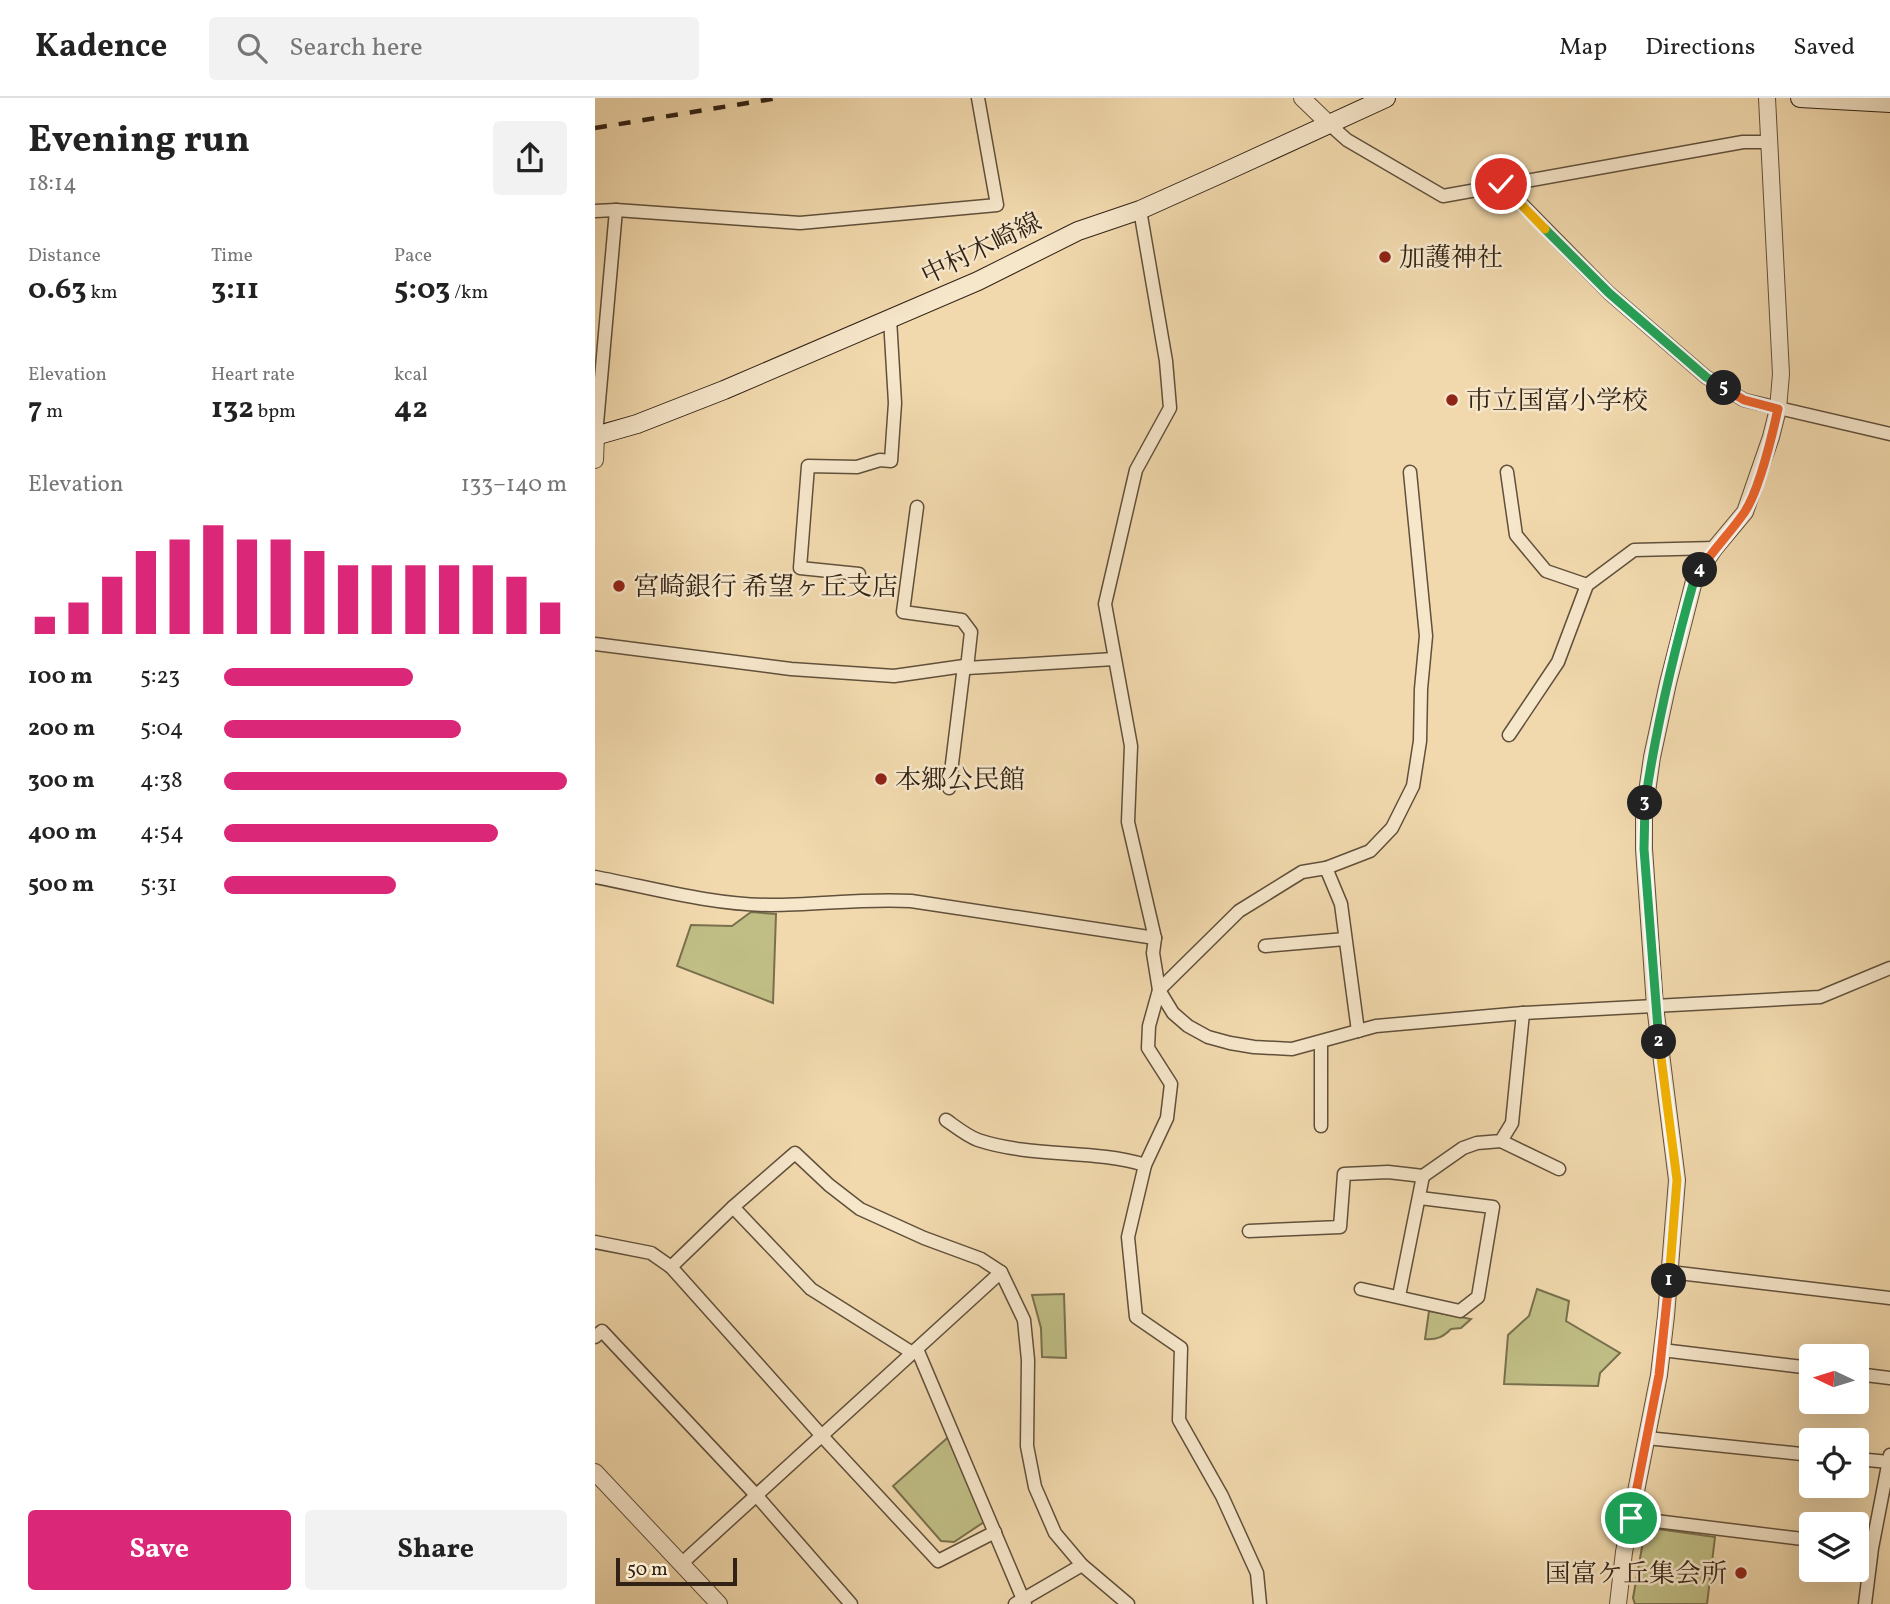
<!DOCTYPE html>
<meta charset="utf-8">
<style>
body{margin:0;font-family:Vollkorn,"Noto Serif JP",serif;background:#f2f2f2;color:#222;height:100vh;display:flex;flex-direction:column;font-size:26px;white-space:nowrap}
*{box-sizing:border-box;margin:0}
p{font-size:23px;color:#767676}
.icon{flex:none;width:38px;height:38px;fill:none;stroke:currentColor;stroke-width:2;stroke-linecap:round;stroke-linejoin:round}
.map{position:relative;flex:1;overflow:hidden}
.details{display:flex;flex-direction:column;background:#fff;width:595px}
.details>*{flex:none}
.needle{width:46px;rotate:274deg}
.controls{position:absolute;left:1204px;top:1246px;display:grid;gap:14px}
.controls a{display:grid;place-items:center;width:70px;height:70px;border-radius:7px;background:#fff;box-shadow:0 7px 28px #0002;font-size:35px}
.scale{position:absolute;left:21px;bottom:18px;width:121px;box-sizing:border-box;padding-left:7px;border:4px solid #312215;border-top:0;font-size:19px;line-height:24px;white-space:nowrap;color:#312215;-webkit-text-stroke:5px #f6e6ca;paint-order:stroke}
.pin{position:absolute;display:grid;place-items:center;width:60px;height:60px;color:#fff;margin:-30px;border:4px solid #fff;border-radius:50%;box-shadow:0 2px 7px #0007}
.km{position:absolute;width:35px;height:35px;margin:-18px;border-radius:50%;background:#222;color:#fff;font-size:19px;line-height:35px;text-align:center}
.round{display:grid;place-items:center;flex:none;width:74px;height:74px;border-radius:7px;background:#f2f2f2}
.summary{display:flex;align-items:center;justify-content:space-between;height:119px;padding:0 28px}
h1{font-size:38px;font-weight:700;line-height:52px}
.figures{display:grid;grid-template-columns:repeat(3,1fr);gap:10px;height:119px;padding:7px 28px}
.figures div{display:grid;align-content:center}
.figures b{font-size:30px;font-weight:700}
.figures small{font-size:19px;font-weight:400}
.figures p{font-size:19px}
.chart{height:196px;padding:14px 28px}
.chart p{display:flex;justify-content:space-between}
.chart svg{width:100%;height:126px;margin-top:7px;stroke:#db2777;stroke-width:6}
.action{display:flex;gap:14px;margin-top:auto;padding:14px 28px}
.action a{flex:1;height:80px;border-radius:7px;background:#db2777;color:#fff;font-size:28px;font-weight:700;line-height:80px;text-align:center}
.action a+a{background:#f2f2f2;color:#222}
ul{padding:0 28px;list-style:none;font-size:23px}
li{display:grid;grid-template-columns:112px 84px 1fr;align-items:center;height:52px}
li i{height:18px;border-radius:9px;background:#db2777}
header{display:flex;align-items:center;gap:42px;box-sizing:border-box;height:98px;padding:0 35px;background:#fff;border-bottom:2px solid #e0e0e0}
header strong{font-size:33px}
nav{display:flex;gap:38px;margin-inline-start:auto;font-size:24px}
.search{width:490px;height:63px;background:#f2f2f2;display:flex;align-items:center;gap:18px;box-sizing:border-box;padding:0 24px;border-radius:7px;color:#767676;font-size:26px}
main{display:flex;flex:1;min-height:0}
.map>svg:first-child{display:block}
.green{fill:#c0be85;stroke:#78704d;stroke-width:2}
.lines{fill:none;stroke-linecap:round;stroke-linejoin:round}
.minor-casing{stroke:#61503b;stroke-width:15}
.tertiary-casing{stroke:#61503b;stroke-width:18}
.secondary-casing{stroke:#312215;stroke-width:20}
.minor{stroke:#f6e6ca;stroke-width:12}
.tertiary{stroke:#f6e6ca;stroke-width:16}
.secondary{stroke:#f6e6ca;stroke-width:18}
.rail{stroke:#312215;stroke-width:4.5;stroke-dasharray:12 12;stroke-linecap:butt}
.split-1-casing{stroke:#fff;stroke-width:14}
.split-2-casing{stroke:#fff;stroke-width:14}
.split-3-casing{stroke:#fff;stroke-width:14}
.split-4-casing{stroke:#fff;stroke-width:14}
.split-5-casing{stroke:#fff;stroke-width:14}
.split-6-casing{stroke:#fff;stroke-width:14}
.split-7-casing{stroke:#fff;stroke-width:14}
.split-1{stroke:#f0652b;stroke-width:9}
.split-2{stroke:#f5b400;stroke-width:9}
.split-3{stroke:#22a559;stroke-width:9}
.split-4{stroke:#22a559;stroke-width:9}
.split-5{stroke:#f0652b;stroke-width:9}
.split-6{stroke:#22a559;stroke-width:9}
.split-7{stroke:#f5b400;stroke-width:9}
.poi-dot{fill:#8f2418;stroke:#f6e6ca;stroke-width:2.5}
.labels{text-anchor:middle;stroke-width:5;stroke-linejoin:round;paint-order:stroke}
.street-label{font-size:26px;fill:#312215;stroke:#f6e6ca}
.poi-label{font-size:26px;fill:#312215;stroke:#f6e6ca;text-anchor:start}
</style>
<header>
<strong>Kadence</strong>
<div class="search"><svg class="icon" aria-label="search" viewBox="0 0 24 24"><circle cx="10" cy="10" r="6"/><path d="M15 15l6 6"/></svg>Search here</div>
<nav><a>Map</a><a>Directions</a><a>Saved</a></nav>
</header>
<main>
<section class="details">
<div class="summary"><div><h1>Evening run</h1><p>18:14</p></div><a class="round"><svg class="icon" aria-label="share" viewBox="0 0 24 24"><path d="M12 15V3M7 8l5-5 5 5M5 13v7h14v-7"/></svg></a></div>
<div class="figures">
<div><p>Distance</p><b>0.63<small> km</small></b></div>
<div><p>Time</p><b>3:11</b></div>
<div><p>Pace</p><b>5:03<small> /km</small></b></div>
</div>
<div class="figures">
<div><p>Elevation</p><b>7<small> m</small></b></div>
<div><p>Heart rate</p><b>132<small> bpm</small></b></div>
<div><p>kcal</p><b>42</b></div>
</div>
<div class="chart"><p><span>Elevation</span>133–140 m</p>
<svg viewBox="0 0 160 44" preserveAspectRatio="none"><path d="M5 44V38M15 44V33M25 44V24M35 44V15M45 44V11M55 44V6M65 44V11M75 44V11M85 44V15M95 44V20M105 44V20M115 44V20M125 44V20M135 44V20M145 44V24M155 44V33"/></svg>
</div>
<ul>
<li><b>100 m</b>5:23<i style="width:55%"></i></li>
<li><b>200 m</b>5:04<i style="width:69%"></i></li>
<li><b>300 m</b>4:38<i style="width:100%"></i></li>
<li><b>400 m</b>4:54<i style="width:80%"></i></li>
<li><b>500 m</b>5:31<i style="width:50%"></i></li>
</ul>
<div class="action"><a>Save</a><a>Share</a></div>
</section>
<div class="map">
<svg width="1295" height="1506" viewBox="0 0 1295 1506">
<rect width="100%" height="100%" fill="#f1d9ad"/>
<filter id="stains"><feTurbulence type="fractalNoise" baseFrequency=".00286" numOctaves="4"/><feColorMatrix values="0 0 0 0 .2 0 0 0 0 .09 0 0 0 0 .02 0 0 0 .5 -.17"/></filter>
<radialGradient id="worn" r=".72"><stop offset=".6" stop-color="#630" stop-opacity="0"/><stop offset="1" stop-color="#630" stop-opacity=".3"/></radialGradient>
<g class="green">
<polygon points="156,814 181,816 178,905 82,868 96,827 137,828"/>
<polygon points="942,1191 974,1203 971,1223 1025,1255 1005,1275 1003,1288 909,1286 913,1237 934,1218"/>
<polygon points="469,1196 471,1260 447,1259 446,1230 437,1197"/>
<path d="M834,1213L876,1221L866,1230L856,1231C848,1239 842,1242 830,1241Z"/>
<polygon points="359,1334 389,1424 359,1444 346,1443 298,1388"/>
<polygon points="1063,1431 1120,1439 1112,1506 1040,1506 1038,1500 1049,1438 1054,1432"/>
</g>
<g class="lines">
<defs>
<g id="minor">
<polyline points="733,25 752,42 848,98 1148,44 1174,44"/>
<polyline points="907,86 1014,195 1111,279 1149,302 1295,336"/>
<polyline points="545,112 571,263 575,310 541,372 510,506 536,648 533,724 560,840 558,855 564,892 578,915 593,928 613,939 635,945 659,949 697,951 781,928 928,915 1225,899 1295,870"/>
<polyline points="0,113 21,112 205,125 402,107 383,0"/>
<polyline points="1,337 21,112"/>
<polyline points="912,374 921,437 951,473 992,487"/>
<polyline points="322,409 308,514 367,522 376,534 372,570"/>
<polyline points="264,476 205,470 213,368 262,369 285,362 296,363 300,305 295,221"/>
<polyline points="0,546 196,571 299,578 369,568 372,570 519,561"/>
<polyline points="914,637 963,564 992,487 1039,452 1120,450"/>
<polyline points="354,690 369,568"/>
<polyline points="731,770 775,753 797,730 818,688 825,643 826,591 831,538 815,374"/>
<path d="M0,779C58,790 117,807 176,807C223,807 269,800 316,803L560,840"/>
<polyline points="670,848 750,841"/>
<path d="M351,1022C361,1029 372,1038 383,1042C437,1060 498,1051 550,1067"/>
<polyline points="726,1028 726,945"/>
<polyline points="906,1043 964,1071"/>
<polyline points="138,1109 216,1191 316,1254"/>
<polyline points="654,1133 745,1129 749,1076 793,1074 828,1078 868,1050 882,1045 906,1043 917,1025 928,915"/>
<polyline points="0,1144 56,1155 76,1169 227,1338 343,1463 400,1434"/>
<polyline points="76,1169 138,1109 200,1055 234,1087 265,1111 329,1140 386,1161 406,1174 429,1222 433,1262 432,1348 440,1389 460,1435 487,1467 533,1506"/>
<polyline points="1075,1174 1295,1200"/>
<polyline points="766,1191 865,1213 883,1199 898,1109 825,1100"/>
<polyline points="804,1198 828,1078"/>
<polyline points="0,1239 7,1233 161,1397 256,1506"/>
<polyline points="322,1251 430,1506"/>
<polyline points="1067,1252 1216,1270"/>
<polyline points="1262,1276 1295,1280"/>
<polyline points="1052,1340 1216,1357"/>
<polyline points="1262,1361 1294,1364"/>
<polyline points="1036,1420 1216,1442"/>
<polyline points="86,1466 406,1174"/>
<polyline points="420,1506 487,1467"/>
<polyline points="665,1506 662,1475 627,1398 584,1322 586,1250 541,1219 533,1139 550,1067 572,1020 576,986 553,950 554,928 564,892 644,813 707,774 731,770 746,806 763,933"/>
<polyline points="1270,1506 1277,1450 1295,1357"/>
</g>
<g id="tertiary">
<polyline points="707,0 733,25"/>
<polyline points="0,362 1,337"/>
<polyline points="0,1374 124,1506"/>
<polyline points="1023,1506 1029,1454 1064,1277 1071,1218 1082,1082 1060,908 1049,751 1049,715 1057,659 1073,585 1100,479 1120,450 1150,414 1176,339 1183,311 1186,276 1172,0"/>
</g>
<g id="secondary">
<polyline points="1205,0 1295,5"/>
<polyline points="0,338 42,326 129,292 383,183 483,133 545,112 623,77 791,0"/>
</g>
</defs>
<use href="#minor" class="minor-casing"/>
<use href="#tertiary" class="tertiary-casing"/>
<use href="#secondary" class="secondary-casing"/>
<use href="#minor" class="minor"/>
<use href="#tertiary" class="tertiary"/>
<use href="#secondary" class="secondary"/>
<polyline class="rail" points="0,30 183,0"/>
</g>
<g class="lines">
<defs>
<polyline id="split-1" points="1036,1420 1064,1277 1074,1183"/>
<polyline id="split-2" points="1064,944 1082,1082 1074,1183"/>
<polyline id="split-3" points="1050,705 1049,751 1064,944"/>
<path id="split-4" d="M1050,705C1061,629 1079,553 1100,479L1105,472"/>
<path id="split-5" d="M1105,472C1118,452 1135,435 1149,415C1164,393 1177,338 1183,311L1149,302L1129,290"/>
<polyline id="split-6" points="950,131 1014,195 1111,279 1129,290"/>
<polyline id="split-7" points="906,86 950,131"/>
</defs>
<use href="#split-1" class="split-1-casing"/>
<use href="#split-2" class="split-2-casing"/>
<use href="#split-3" class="split-3-casing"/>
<use href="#split-4" class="split-4-casing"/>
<use href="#split-5" class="split-5-casing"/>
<use href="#split-6" class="split-6-casing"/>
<use href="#split-7" class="split-7-casing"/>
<use href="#split-1" class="split-1"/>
<use href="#split-2" class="split-2"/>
<use href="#split-3" class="split-3"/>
<use href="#split-4" class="split-4"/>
<use href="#split-5" class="split-5"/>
<use href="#split-6" class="split-6"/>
<use href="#split-7" class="split-7"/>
</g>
<g class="poi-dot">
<circle cx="790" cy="159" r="7"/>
<circle cx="857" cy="302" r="7"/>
<circle cx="24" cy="488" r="7"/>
<circle cx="286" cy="681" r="7"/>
<circle cx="1146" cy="1475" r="7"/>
</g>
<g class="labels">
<g class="street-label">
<text transform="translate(386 150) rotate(-26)" y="9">中村木崎線</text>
</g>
<g class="poi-label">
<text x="804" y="168">加護神社</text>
<text x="871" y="311">市立国富小学校</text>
<text x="38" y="497">宮崎銀行 希望ヶ丘支店</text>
<text x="300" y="690">本郷公民館</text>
<text x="1132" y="1484" text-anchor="end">国富ケ丘集会所</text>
</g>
</g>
<rect width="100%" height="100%" filter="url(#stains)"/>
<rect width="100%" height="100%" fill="url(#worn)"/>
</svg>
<div class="controls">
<a><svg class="needle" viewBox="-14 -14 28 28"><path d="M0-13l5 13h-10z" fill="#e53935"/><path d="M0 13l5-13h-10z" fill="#767676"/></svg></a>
<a><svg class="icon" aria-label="locate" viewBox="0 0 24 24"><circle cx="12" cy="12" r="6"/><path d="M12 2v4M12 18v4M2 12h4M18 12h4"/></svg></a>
<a><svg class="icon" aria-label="layers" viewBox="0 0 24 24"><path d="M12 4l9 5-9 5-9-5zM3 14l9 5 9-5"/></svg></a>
</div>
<div class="scale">50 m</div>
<div class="pin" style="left:1036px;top:1420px;background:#1e9e55"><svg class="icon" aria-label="arrive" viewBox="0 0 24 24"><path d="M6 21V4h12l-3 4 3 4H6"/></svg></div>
<div class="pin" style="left:906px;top:86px;background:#d93025"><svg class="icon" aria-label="check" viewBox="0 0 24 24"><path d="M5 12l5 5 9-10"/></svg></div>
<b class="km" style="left:1074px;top:1183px">1</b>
<b class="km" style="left:1064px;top:944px">2</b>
<b class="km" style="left:1050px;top:705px">3</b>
<b class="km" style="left:1105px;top:472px">4</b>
<b class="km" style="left:1129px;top:290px">5</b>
</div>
</main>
